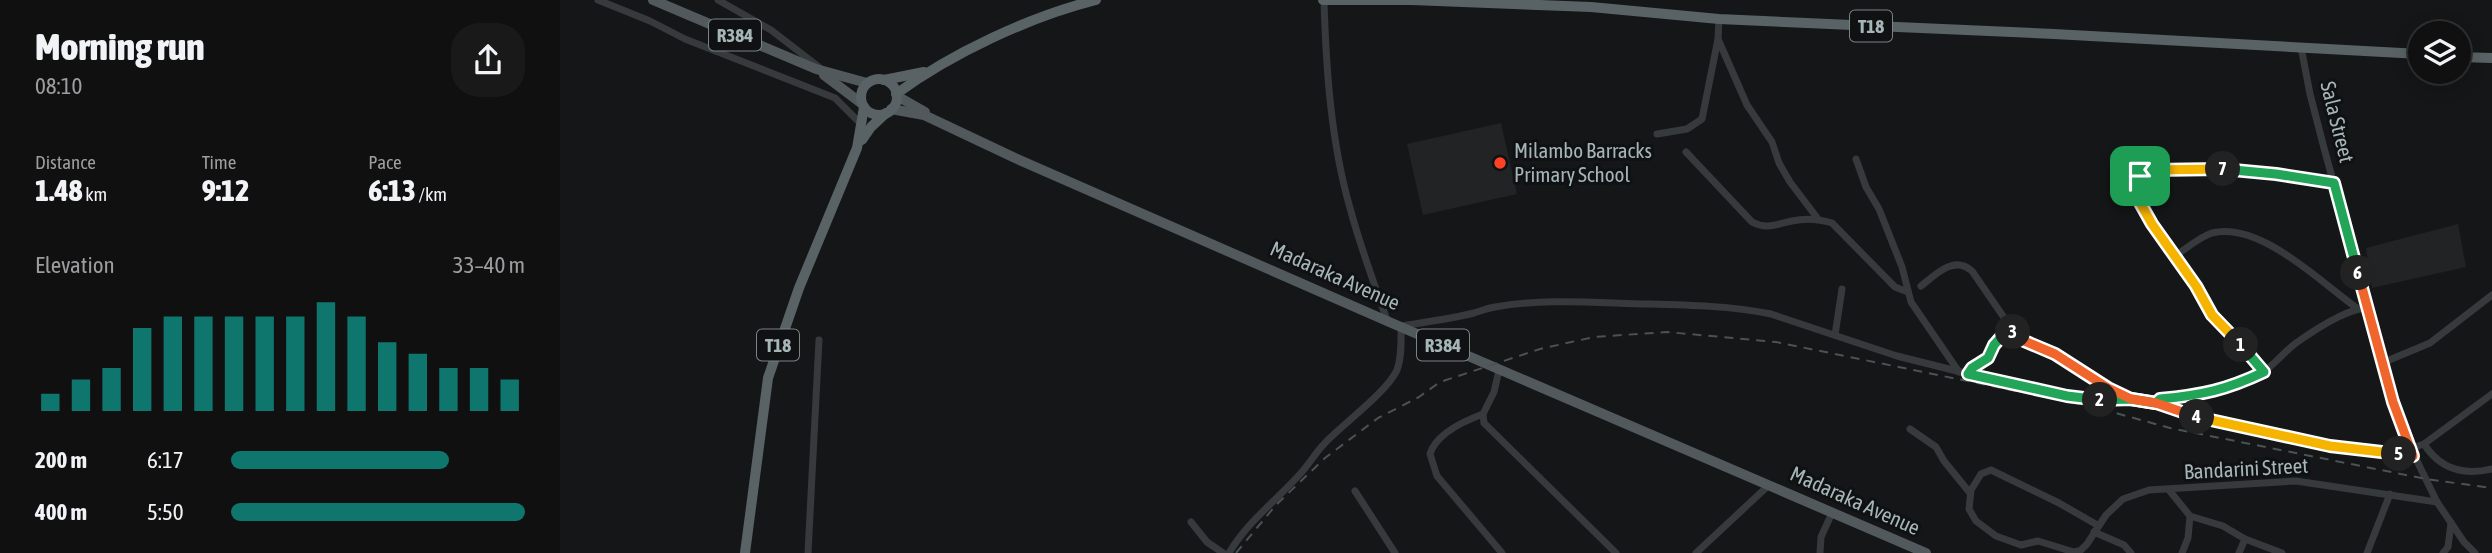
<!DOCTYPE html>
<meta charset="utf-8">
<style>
body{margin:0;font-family:"Asap Condensed",sans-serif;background:#19191a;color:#f1f3f6;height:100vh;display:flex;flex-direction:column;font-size:26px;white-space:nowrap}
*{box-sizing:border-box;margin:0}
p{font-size:23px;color:#9c9d9f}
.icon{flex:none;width:38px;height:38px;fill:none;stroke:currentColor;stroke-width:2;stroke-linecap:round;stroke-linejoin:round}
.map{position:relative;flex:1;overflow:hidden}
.drawer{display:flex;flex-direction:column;background:#101011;width:560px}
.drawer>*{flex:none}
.tools{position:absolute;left:1848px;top:21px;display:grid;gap:14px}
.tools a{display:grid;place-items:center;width:63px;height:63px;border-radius:50%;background:#101011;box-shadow:0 4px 18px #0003,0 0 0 2px #303031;font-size:35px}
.pin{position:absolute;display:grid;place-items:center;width:60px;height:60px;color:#fff;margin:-30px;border-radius:14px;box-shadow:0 4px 10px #0006}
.km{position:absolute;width:35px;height:35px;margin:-18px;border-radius:50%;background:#222;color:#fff;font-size:19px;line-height:35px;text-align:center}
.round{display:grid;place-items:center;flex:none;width:74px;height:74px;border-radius:28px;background:#19191a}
.summary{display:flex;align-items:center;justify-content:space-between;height:119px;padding:0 35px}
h1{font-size:38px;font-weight:800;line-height:52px}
.metrics{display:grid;grid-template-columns:repeat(3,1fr);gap:10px;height:119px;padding:7px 35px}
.metrics div{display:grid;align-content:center}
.metrics b{font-size:30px;font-weight:800}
.metrics small{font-size:19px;font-weight:400}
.metrics p{font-size:19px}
.chart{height:196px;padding:14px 35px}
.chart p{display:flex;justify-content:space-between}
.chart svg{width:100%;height:126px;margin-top:7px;stroke:#0f766e;stroke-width:6}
ul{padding:0 35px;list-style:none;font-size:23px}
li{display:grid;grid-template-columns:112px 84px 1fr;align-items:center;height:52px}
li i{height:18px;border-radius:9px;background:#0f766e}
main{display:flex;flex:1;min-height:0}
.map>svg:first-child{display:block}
.built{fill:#212324}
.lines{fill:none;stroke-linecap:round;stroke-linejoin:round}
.minor{stroke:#363a3c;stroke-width:7}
.primary{stroke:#51595c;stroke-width:10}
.trunk{stroke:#596265;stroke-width:10}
.rail{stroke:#4a5254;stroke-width:2;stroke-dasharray:9 7;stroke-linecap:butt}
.split-1-casing{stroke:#fff;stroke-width:14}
.split-2-casing{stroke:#fff;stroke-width:14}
.split-3-casing{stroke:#fff;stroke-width:14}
.split-4-casing{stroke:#fff;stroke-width:14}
.split-5-casing{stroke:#fff;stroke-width:14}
.split-6-casing{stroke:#fff;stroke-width:14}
.split-7-casing{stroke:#fff;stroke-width:14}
.split-8-casing{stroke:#fff;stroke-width:14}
.split-1{stroke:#f5b400;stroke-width:9}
.split-2{stroke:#22a559;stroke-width:9}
.split-3{stroke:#22a559;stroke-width:9}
.split-4{stroke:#f0652b;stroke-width:9}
.split-5{stroke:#f5b400;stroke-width:9}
.split-6{stroke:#f0652b;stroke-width:9}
.split-7{stroke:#22a559;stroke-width:9}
.split-8{stroke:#f5b400;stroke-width:9}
.poi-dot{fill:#ff4125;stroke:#101112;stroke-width:2.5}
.labels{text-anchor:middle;stroke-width:6;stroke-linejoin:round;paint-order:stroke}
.shield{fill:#101112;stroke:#798486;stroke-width:2}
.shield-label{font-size:19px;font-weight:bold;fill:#a6b6b8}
.street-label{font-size:21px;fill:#a6b6b8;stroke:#101112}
.poi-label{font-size:21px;fill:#a6b6b8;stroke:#101112;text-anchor:start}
</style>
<main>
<section class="drawer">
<div class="summary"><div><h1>Morning run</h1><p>08:10</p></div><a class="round"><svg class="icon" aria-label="share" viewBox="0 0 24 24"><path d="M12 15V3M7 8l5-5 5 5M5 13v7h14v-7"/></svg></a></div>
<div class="metrics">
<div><p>Distance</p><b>1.48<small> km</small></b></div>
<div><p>Time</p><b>9:12</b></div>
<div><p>Pace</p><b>6:13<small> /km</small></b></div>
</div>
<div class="chart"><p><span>Elevation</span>33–40 m</p>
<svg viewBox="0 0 160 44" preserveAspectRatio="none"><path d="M5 44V38M15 44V33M25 44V29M35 44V15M45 44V11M55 44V11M65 44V11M75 44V11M85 44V11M95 44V6M105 44V11M115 44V20M125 44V24M135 44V29M145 44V29M155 44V33"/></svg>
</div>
<ul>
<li><b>200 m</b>6:17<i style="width:74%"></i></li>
<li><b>400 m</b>5:50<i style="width:100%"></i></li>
</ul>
</section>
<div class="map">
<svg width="1932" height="553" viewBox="0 0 1932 553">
<rect width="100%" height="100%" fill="#151617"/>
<g class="built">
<polygon points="941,123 957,194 863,215 847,144"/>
<polygon points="1898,224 1906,267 1812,288 1806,248"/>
</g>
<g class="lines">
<g class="minor">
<polyline points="38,0 90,21 125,39 275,98 302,125"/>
<polyline points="158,0 211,30 259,67"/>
<path d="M764,0C766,69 771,142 790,208C800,246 814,283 827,320"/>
<polyline points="1159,19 1158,39 1187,105 1212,142 1219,163 1230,182 1258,219"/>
<polyline points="1741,47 1750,94 1764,148 1841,428 1877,502 1904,542 1915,553"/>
<polyline points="1097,134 1127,129 1142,119 1158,39"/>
<path d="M1126,152L1192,222C1207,230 1217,224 1232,221C1245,218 1259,219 1272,223L1335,287L1348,292"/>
<polyline points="1296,159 1306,187 1319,209 1342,267 1351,302 1399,372"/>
<path d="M1615,256C1626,249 1639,237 1652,233C1700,221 1760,282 1797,308"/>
<path d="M1361,286C1376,274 1394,255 1412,271L1456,335L1495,354L1548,388L1570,399"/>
<polyline points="1275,335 1282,289"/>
<polyline points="1822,363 1870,343 1932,295"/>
<polyline points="939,370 934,392 923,414 924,423 1056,553"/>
<path d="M1704,372C1689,351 1670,336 1653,316C1645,307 1641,295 1634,284C1624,270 1569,199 1574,185C1576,179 1583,172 1589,170C1594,169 1599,170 1605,170C1663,166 1717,174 1774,183"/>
<polyline points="1408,374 1412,368 1428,358 1434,345 1450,327"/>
<path d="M1596,403L1600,399C1635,396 1673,392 1703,372C1715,364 1724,352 1736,343C1753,331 1787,308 1808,308"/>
<path d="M923,414C904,421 876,434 870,454L877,476L942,553"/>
<polyline points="1350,429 1376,447 1384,461 1410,493"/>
<path d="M1864,444C1880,469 1904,476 1932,469"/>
<polyline points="1849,449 1864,444 1932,394"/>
<polyline points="1609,490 1630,516 1628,538 1622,553"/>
<polyline points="795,491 835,553"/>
<polyline points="1630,516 1663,526 1685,539 1722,553"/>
<polyline points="631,522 647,542 663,553"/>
<polyline points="1539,526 1499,503 1431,470 1421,474 1411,490 1409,509 1416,521 1436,536 1461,545 1478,541 1514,552 1521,550 1527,544 1546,515 1563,499 1589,490 1736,481 1877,502"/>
<polyline points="1534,532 1564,545 1571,553"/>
<polyline points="248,553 259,340"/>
<path d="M669,553C688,521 717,500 741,473C750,463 756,452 765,443C783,424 827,392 837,370C842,356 841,340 841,326C865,322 890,319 914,313C921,311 928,308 935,307C985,298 1038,303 1089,304C1130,305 1171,306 1211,314L1337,356L1437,381L1507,396L1544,400L1586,401L1626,412L1640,419L1696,432L1785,448L1853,456"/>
<polyline points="1136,553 1209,485"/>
<polyline points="1260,553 1261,537 1272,513"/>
<polyline points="1679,553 1685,539"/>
<polyline points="1807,553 1830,494"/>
<polyline points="1883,553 1888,547 1891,523"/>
</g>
<g class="primary">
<polyline points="93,0 256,69 307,83"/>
<polyline points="264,75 301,103"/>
<polyline points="337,96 365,112"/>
<polyline points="331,109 364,115 455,158 827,321 1366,553"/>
</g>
<g class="trunk">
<polyline points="763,0 852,0 1031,7 1159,19 1494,34 1860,54"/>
<polyline points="1899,57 1932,58"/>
<circle cx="319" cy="97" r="18"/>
<polyline points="324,80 364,72"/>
<path d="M336,94C392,53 469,17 536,0"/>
<polyline points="302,140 311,127 326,113"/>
<polyline points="185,553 208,378 239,288 297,148 304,107"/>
</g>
<polyline class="rail" points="676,553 716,505 765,458 818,418 859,397 880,382 980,349 1034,337 1107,332 1216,342 1530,406 1610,428 1866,479 1932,488"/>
</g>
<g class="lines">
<defs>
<polyline id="split-1" points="1580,176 1574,186 1574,192 1592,224 1636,286 1652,315 1681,345"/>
<path id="split-2" d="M1540,400L1571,399L1596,403L1600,399C1642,395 1666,390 1704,372L1681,345"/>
<polyline id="split-3" points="1453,332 1450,327 1434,345 1428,358 1412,368 1408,374 1507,396 1540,400"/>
<polyline id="split-4" points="1453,332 1462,340 1495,354 1548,388 1571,399 1596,403 1637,417"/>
<polyline id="split-5" points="1637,417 1770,446 1839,454"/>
<polyline id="split-6" points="1798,273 1833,402 1853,456 1839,454"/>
<polyline id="split-7" points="1663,169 1716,174 1774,183 1798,273"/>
<polyline id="split-8" points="1580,176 1591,170 1663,169"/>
</defs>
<use href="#split-1" class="split-1-casing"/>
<use href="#split-2" class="split-2-casing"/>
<use href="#split-3" class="split-3-casing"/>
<use href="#split-4" class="split-4-casing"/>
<use href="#split-5" class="split-5-casing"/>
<use href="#split-6" class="split-6-casing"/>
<use href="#split-7" class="split-7-casing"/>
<use href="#split-8" class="split-8-casing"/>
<use href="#split-1" class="split-1"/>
<use href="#split-2" class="split-2"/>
<use href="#split-3" class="split-3"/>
<use href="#split-4" class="split-4"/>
<use href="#split-5" class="split-5"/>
<use href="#split-6" class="split-6"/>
<use href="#split-7" class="split-7"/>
<use href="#split-8" class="split-8"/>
</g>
<circle class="poi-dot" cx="940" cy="163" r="7"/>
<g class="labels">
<g class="shield">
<rect x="1290" y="10.5" width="42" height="31" rx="5"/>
<rect x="149" y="19.5" width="52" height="31" rx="5"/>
<rect x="197" y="329.5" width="42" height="31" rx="5"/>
<rect x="857" y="329.5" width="52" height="31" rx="5"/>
</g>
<g class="shield-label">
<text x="1311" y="33">T18</text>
<text x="175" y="42">R384</text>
<text x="218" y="352">T18</text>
<text x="883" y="352">R384</text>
</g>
<g class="street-label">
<text transform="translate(1777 122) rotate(76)" y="7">Sala Street</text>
<text transform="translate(775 276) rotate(24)" y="7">Madaraka Avenue</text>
<text transform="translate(1686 469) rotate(-3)" y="7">Bandarini Street</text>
<text transform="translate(1295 501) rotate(24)" y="7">Madaraka Avenue</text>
</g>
<g class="poi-label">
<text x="954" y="158">Milambo Barracks<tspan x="954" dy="24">Primary School</tspan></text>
</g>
</g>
</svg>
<div class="tools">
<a><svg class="icon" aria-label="layers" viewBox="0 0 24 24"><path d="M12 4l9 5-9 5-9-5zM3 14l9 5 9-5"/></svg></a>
</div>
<div class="pin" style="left:1580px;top:176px;background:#1e9e55"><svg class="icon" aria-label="arrive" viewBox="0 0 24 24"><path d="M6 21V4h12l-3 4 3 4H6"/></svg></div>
<b class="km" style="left:1681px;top:345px">1</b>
<b class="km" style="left:1540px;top:400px">2</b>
<b class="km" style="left:1453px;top:332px">3</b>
<b class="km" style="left:1637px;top:417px">4</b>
<b class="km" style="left:1839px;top:454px">5</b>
<b class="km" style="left:1798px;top:273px">6</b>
<b class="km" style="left:1663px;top:169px">7</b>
</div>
</main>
